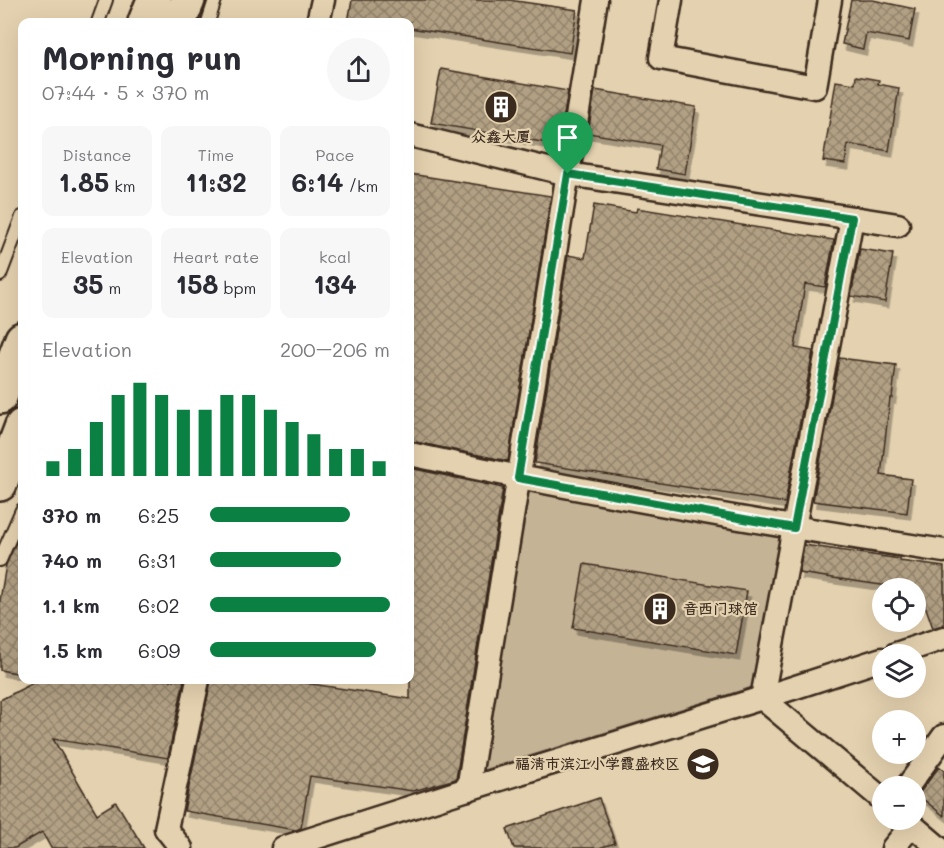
<!DOCTYPE html>
<meta charset="utf-8">
<style>
body{margin:0;font-family:Mali,"LXGW WenKai TC",sans-serif;background:#f7f7f7;color:#2b2b33;height:100vh;display:flex;flex-direction:column;font-size:22px;white-space:nowrap}
*{box-sizing:border-box;margin:0}
p{font-size:20px;color:#7c7c81}
.icon{flex:none;width:33px;height:33px;fill:none;stroke:currentColor;stroke-width:2;stroke-linecap:round;stroke-linejoin:round}
.map{position:relative;flex:1;overflow:hidden}
.side{position:absolute;left:18px;top:18px;width:396px;height:666px;display:flex;flex-direction:column;background:#fff;border-radius:12px;box-shadow:0 6px 24px #0002}
.side>*{flex:none}
.tools{position:absolute;left:872px;top:578px;display:grid;gap:12px}
.tools a{display:grid;place-items:center;width:54px;height:54px;border-radius:50%;background:#fff;box-shadow:0 6px 24px #0002;font-size:30px}
.pin{position:absolute;display:grid;place-items:center;width:51px;height:51px;color:#fff;margin:-62px -26px;border-radius:50% 50% 50% 0;rotate:-45deg;box-shadow:0 0 6px #0007}
.pin .icon{rotate:45deg}
.round{display:grid;place-items:center;flex:none;width:63px;height:63px;border-radius:32px;background:#f7f7f7}
.summary{display:flex;align-items:center;justify-content:space-between;height:102px;padding:0 24px}
h1{font-size:33px;font-weight:700;line-height:45px}
.metrics{display:grid;grid-template-columns:repeat(3,1fr);gap:9px;height:102px;padding:6px 24px}
.metrics div{display:grid;align-content:center;border-radius:12px;background:#f7f7f7;text-align:center}
.metrics b{font-size:26px;font-weight:700}
.metrics small{font-size:16px;font-weight:400}
.metrics p{font-size:16px}
.chart{height:168px;padding:12px 24px}
.chart p{display:flex;justify-content:space-between}
.chart svg{width:100%;height:108px;margin-top:6px;stroke:#0b8043;stroke-width:6}
ul{padding:0 24px;list-style:none;font-size:20px}
li{display:grid;grid-template-columns:96px 72px 1fr;align-items:center;height:45px}
li i{height:15px;border-radius:8px;background:#0b8043}
.map>svg:first-child{display:block}
.green{fill:#c5b395;stroke:#806e5a;stroke-width:1.5}
.building{fill:url(#building-cross-hatch);stroke:#3b2a1e;stroke-width:1.5;filter:url(#shadow)}
.lines{fill:none;stroke-linecap:round;stroke-linejoin:round}
.service-casing{stroke:#3b2a1e;stroke-width:16}
.minor-casing{stroke:#3b2a1e;stroke-width:27}
.primary-casing{stroke:#3b2a1e;stroke-width:38}
.service{stroke:#e4d1af;stroke-width:12}
.minor{stroke:#e4d1af;stroke-width:22}
.primary{stroke:#e4d1af;stroke-width:33}
.route-casing{stroke:#fff;stroke-width:12}
.route{stroke:#0b8043;stroke-width:8}
.labels{text-anchor:middle;stroke-width:4.5;stroke-linejoin:round;paint-order:stroke}
.poi-label{font-size:15px;font-weight:bold;fill:#3b2a1e;stroke:#e4d1af}
</style>
<div class="map">
<svg width="944" height="848" viewBox="0 0 944 848">
<defs>
<pattern id="building-cross-hatch" width="8" height="8" patternUnits="userSpaceOnUse" patternTransform="scale(1.5)"><rect width="8" height="8" fill="#b2a084"/><path d="M0 0l8 8M0 8l8-8" fill="none" stroke="#92836b"/></pattern>
<filter id="shadow"><feDropShadow dx="3.5" dy="6" stdDeviation="0" flood-color="#0004"/></filter>
</defs>
<rect width="100%" height="100%" fill="#e4d1af"/>
<filter id="ink" filterUnits="userSpaceOnUse"><feTurbulence type="fractalNoise" baseFrequency=".0167" numOctaves="2"/><feDisplacementMap in="SourceGraphic" scale="12" xChannelSelector="R" yChannelSelector="G"/><feConvolveMatrix kernelMatrix="1 2 1 2 8 2 1 2 1" color-interpolation-filters="sRGB"/></filter>
<g filter="url(#ink)">
<polygon class="green" points="528,488 781,536 756,686 481,771"/>
<g class="building">
<polygon points="352,0 509,0 577,10 570,53 410,28 410,22 348,22"/>
<polygon points="851,0 873,0 915,9 909,41 866,33 863,49 842,44"/>
<polygon points="441,69 568,91 559,145 431,123"/>
<polygon points="856,76 879,80 878,84 899,88 889,151 848,144 845,164 823,161 836,81 855,84"/>
<polygon points="595,90 696,107 685,174 656,169 660,145 588,133"/>
<polygon points="410,174 551,196 508,461 410,441"/>
<polygon points="594,205 636,212 637,208 834,240 825,287 805,284 795,348 813,351 785,503 535,463 568,255 585,258"/>
<polygon points="860,249 893,254 885,302 851,296"/>
<polygon points="839,358 896,365 892,398 890,398 881,475 911,479 907,513 813,501"/>
<polygon points="410,468 503,488 456,779 413,791 310,776 301,828 296,830 184,811 211,680 286,680 410,699"/>
<polygon points="22,529 22,674 0,670 0,600 6,565"/>
<polygon points="804,545 900,559 900,561 944,567 944,625 933,628 920,591 915,590 915,588 902,588 799,573"/>
<polygon points="584,564 747,591 736,655 573,628"/>
<polygon points="39,680 184,680 168,758 53,739 97,814 116,802 144,848 51,848 42,832 15,848 0,848 0,700"/>
<polygon points="939,767 944,771 944,816 918,795"/>
<polygon points="599,798 615,843 599,848 514,848 507,829"/>
</g>
<g class="lines">
<defs>
<g id="service">
<polyline points="98,22 106,0"/>
<polyline points="208,22 215,0"/>
<polyline points="0,275 22,217"/>
<polyline points="0,560 22,510"/>
</g>
<g id="minor">
<polyline points="671,0 661,58 815,87 830,0"/>
<polyline points="318,22 323,0"/>
<polyline points="410,135 568,174 898,225"/>
<polyline points="852,218 762,698 882,799"/>
<path d="M410,454C587,493 765,524 944,551"/>
<polyline points="896,654 944,638"/>
<polyline points="908,786 944,736"/>
<polyline points="468,789 596,0"/>
<polyline points="905,819 939,848"/>
<polyline points="181,848 166,829 198,680"/>
<polyline points="283,848 468,789 762,698 882,659"/>
<polyline points="893,848 912,825"/>
</g>
<g id="primary">
<polyline points="145,22 154,0"/>
<polyline points="179,22 188,0"/>
<polyline points="0,397 22,339"/>
<polyline points="0,484 22,426"/>
</g>
</defs>
<use href="#service" class="service-casing"/>
<use href="#minor" class="minor-casing"/>
<use href="#primary" class="primary-casing"/>
<use href="#service" class="service"/>
<use href="#minor" class="minor"/>
<use href="#primary" class="primary"/>
</g>
</g>
<g class="lines" filter="url(#ink)">
<defs>
<polygon id="route" points="568,174 852,218 794,528 518,478"/>
</defs>
<use href="#route" class="route-casing"/>
<use href="#route" class="route"/>
</g>
<defs>
<symbol id="building-disc" viewBox="-11 -11 22 22"><circle r="9.5" fill="#3b2a1e" stroke="#e4d1af"/><path d="M-4-6H4V6H1V3H-1V6H-4ZM-2.5-4.3h1.7v1.8h-1.7ZM.8-4.3h1.7v1.8H.8ZM-2.5-1h1.7V.8h-1.7ZM.8-1h1.7V.8H.8Z" fill="#fff"/></symbol>
<symbol id="school-disc" viewBox="-11 -11 22 22"><circle r="9.5" fill="#3b2a1e" stroke="#e4d1af"/><path d="M0-5L7-2L0 1L-7-2ZM-4 1L0 2.5L4 1V4Q0 6-4 4Z" fill="#fff"/></symbol>
</defs>
<g fill-rule="evenodd">
<use href="#building-disc" x="482" y="88" width="38" height="38"/>
<use href="#building-disc" x="641" y="590" width="38" height="38"/>
<use href="#school-disc" x="684" y="745" width="38" height="38"/>
</g>
<g class="labels">
<g class="poi-label">
<text x="501" y="142">众鑫大厦</text>
<text x="683" y="614" text-anchor="start">音西门球馆</text>
<text x="680" y="769" text-anchor="end">福清市滨江小学霞盛校区</text>
</g>
</g>
</svg>
<div class="tools">
<a><svg class="icon" aria-label="locate" viewBox="0 0 24 24"><circle cx="12" cy="12" r="6"/><path d="M12 2v4M12 18v4M2 12h4M18 12h4"/></svg></a>
<a><svg class="icon" aria-label="layers" viewBox="0 0 24 24"><path d="M12 4l9 5-9 5-9-5zM3 14l9 5 9-5"/></svg></a>
<a>+</a>
<a>−</a>
</div>
<div class="pin" style="left:568px;top:174px;background:#1e9e55"><svg class="icon" aria-label="arrive" viewBox="0 0 24 24"><path d="M6 21V4h12l-3 4 3 4H6"/></svg></div>
<section class="side">
<div class="summary"><div><h1>Morning run</h1><p>07:44 · 5 × 370 m</p></div><a class="round"><svg class="icon" aria-label="share" viewBox="0 0 24 24"><path d="M12 15V3M7 8l5-5 5 5M5 13v7h14v-7"/></svg></a></div>
<div class="metrics">
<div><p>Distance</p><b>1.85<small> km</small></b></div>
<div><p>Time</p><b>11:32</b></div>
<div><p>Pace</p><b>6:14<small> /km</small></b></div>
</div>
<div class="metrics">
<div><p>Elevation</p><b>35<small> m</small></b></div>
<div><p>Heart rate</p><b>158<small> bpm</small></b></div>
<div><p>kcal</p><b>134</b></div>
</div>
<div class="chart"><p><span>Elevation</span>200–206 m</p>
<svg viewBox="0 0 160 44" preserveAspectRatio="none"><path d="M5 44V38M15 44V33M25 44V22M35 44V11M45 44V6M55 44V11M65 44V17M75 44V17M85 44V11M95 44V11M105 44V17M115 44V22M125 44V27M135 44V33M145 44V33M155 44V38"/></svg>
</div>
<ul>
<li><b>370 m</b>6:25<i style="width:78%"></i></li>
<li><b>740 m</b>6:31<i style="width:73%"></i></li>
<li><b>1.1 km</b>6:02<i style="width:100%"></i></li>
<li><b>1.5 km</b>6:09<i style="width:92%"></i></li>
</ul>
</section>
</div>
